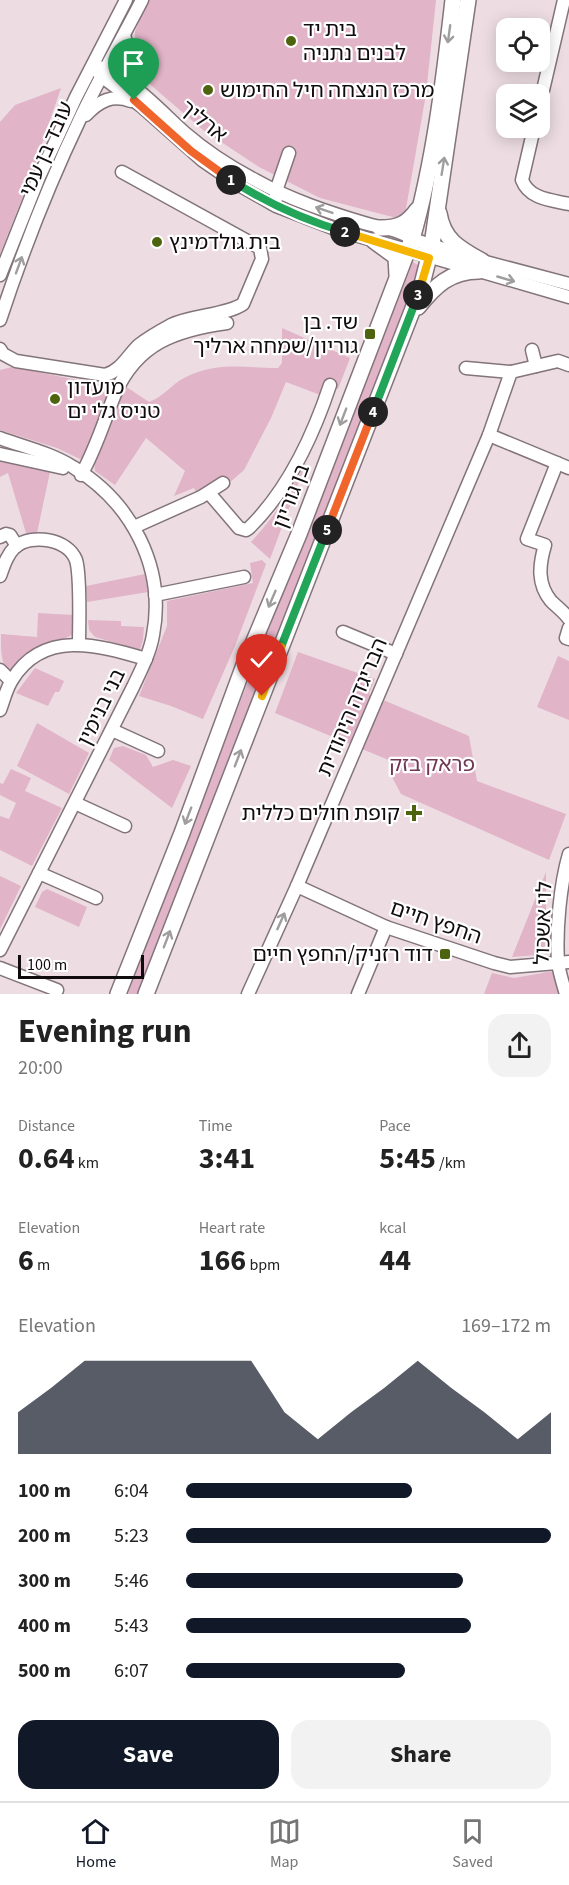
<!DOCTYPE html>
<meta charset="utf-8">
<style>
body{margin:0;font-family:"Source Sans 3","Noto Sans Hebrew",sans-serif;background:#f2f2f2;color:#222;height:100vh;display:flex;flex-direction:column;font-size:22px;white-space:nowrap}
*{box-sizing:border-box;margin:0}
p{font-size:20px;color:#767676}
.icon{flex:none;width:33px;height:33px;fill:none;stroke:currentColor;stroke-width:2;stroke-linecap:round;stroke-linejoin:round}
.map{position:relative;height:994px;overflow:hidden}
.drawer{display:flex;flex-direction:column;background:#fff;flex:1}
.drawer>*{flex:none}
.fabs{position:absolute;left:496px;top:18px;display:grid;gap:12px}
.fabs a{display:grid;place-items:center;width:54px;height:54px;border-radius:12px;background:#fff;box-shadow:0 3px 15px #0003;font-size:30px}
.scale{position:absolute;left:18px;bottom:15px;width:126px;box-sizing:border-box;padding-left:6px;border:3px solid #100b0d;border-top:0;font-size:16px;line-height:21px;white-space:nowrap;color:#100b0d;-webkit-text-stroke:4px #fff;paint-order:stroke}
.pin{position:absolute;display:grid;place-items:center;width:51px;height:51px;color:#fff;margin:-62px -26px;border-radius:50% 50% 50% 0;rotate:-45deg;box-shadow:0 0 6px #0007}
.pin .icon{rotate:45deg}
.km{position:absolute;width:30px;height:30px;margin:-15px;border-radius:50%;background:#222;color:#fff;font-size:16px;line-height:30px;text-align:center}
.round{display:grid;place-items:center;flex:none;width:63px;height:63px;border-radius:18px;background:#f2f2f2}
.overview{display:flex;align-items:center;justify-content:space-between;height:102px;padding:0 18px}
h1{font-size:33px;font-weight:700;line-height:45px}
.figures{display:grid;grid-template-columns:repeat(3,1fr);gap:9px;height:102px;padding:6px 18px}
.figures div{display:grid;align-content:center}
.figures b{font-size:30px;font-weight:700}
.figures small{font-size:16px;font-weight:400}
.figures p{font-size:16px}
.chart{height:168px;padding:12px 18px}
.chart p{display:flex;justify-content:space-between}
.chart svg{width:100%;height:108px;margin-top:6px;fill:#111827;opacity:.7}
.primary-button{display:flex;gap:12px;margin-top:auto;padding:12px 18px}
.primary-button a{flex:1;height:69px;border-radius:18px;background:#111827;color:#fff;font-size:24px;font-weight:700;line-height:69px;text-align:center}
.primary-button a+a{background:#f2f2f2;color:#222}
ul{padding:0 18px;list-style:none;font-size:20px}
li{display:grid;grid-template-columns:96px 72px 1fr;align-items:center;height:45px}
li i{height:15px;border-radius:8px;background:#111827}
.tabs{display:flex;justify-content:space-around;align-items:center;height:84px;border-top:2px solid #e0e0e0;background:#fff;font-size:16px;color:#767676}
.tabs a{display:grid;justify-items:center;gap:3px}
.tabs .selected{color:#111827}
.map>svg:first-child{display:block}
.green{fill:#e1b4c7}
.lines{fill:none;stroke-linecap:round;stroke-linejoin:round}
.minor-casing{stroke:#82747a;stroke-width:15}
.major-casing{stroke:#82747a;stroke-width:18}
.minor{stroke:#fff;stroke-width:12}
.major{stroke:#fff;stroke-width:15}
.oneway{stroke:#9f9d9e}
.split-1-casing{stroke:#fff;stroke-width:12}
.split-2-casing{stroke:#fff;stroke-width:12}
.split-3-casing{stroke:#fff;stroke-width:12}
.split-4-casing{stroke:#fff;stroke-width:12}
.split-5-casing{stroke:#fff;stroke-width:12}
.split-6-casing{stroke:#fff;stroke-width:12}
.split-7-casing{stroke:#fff;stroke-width:12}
.split-1{stroke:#f0652b;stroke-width:8}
.split-2{stroke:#22a559;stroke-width:8}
.split-3{stroke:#f5b400;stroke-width:8}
.split-4{stroke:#22a559;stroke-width:8}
.split-5{stroke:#f0652b;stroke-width:8}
.split-6{stroke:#22a559;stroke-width:8}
.split-7{stroke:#f5b400;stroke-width:8}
.poi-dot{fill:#4d630e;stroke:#fff;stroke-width:2}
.labels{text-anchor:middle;stroke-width:4.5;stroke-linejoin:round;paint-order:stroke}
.poi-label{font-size:21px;fill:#100b0d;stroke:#fff;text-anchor:start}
.street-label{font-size:21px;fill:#100b0d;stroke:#fff}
.park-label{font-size:21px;fill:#703652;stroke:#fff}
</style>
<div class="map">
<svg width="569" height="994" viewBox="0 0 569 994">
<rect width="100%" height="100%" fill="#eddde3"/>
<g class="green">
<polygon points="147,0 436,0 426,94 404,220 320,198 259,167 203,130 145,80 136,58 135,32"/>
<polygon points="61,88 31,176 0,254 0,122 15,105"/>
<polygon points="413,262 421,267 298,590 140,994 128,994 150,931"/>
<path d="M282,328L350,358L338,389L326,384L323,396L286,382L271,418L244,470L228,484H214L196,492L194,488L174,496L185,471L146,438L115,485L95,471L94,461L117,399L125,386L149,402C163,397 172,384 184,378C217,361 243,368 278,368L282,363Z"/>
<polygon points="12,367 113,387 88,455 80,459 57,448 0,430 0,370"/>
<polygon points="0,461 50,472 37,533 26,533 8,473 0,477"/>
<path d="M306,463L270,559L251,542C274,517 290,492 306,463Z"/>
<polygon points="262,560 266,564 235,646 203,719 171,706 139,696 167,626 167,601 253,583 250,563"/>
<polygon points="145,574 148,592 87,602 86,586"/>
<path d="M38,613L73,615V634C60,643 42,646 28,656C21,661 16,668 8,671C0,661 1,647 1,634L37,637Z"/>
<polygon points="88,620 121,621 121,626 144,627 143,640 140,650 95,637 89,630"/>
<polygon points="298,652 375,679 369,694 469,736 477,781 566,814 549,860 401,794 393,779 391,761 275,713"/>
<polygon points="558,656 569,661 569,720 537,707"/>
<polygon points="35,668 64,681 59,692 55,692 48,706 16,693"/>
<polygon points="37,723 89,753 69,794 17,766"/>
<polygon points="123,746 146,755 153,767 173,760 191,766 172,808 109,760 114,748"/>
<polygon points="11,769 31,778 25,791 62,808 32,866 0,850 0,816 9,819 16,803 0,795 0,783 3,784"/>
<polygon points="546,872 546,945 537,955 512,957"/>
<polygon points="0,876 21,886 0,929"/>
<polygon points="47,889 87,907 79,927 35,907 42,892"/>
<polygon points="554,971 559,994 484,994 492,973 514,978"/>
</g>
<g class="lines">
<defs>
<g id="minor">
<path d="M125,38C123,57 126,72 137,87"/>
<polyline points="93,65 101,76 141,106 202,160 234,182 276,206 338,230 569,297"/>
<path d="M93,65C128,74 159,110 185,133C207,152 232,168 257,181C291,200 328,212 364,223C380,228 399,229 412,239L482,261L569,284"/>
<polyline points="540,103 564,0"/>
<path d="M86,115C99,101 112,94 131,101"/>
<path d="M534,128L522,180C529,199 551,200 569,204"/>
<polyline points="276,199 276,191 289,153"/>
<polyline points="0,275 39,177 76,97 126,0"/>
<path d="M0,320C22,253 48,186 79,121C98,80 121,41 142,0"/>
<path d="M0,349L3,354L16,361L105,375C121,371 128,355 139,345C149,337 160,331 171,325C192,315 227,315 243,304L262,259L260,248L122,172"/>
<polyline points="532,350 536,366"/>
<polyline points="466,368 511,372"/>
<polyline points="489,435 569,468"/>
<path d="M0,438C24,447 51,453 73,467C131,502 166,567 153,635C150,653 141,670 133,687L0,950"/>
<polyline points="0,454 63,468"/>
<path d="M557,463L527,539L545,545C539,565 537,584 551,601C557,607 564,612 569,619"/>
<path d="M81,475C96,449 104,421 115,394C137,343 176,330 227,323"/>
<path d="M209,493L239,528L246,530L249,528C288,490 313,436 330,385"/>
<polyline points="134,527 201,497 223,483"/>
<polyline points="0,537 6,534 10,535 17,546"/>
<path d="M0,576C4,565 7,555 15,547C32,533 68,539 76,560C81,576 79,626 79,644"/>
<polyline points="155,595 244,577"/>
<polyline points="569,628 566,638 569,639"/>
<polyline points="343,632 396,654"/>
<polyline points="0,670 11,681"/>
<path d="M0,710C4,700 6,689 12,680C43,629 98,645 146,659"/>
<polyline points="112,730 158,751"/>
<polyline points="75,803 125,826"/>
<polyline points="39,873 96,898"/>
<polyline points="297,886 386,927 494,963 510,967 569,962"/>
<polyline points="0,968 57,990"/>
<polyline points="248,994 297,886 489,435 511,372 558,361 569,365"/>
<polyline points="358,994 386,927"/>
<path d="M566,994C563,984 559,972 558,962C556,930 560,885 569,854"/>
</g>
<g id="major">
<path d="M439,213C443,240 460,249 482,261"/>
<path d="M380,228C398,228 407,224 417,210"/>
<polyline points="374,241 396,257 397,275"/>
<path d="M418,307C435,286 450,271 479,271"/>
<path d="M118,994L182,833L244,665L299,534L412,239C434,162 444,80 453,0"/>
<polyline points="146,994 421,288 432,245 468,0"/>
</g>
</defs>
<use href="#minor" class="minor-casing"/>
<use href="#major" class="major-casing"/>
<use href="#minor" class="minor"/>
<use href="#major" class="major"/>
</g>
<defs><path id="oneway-shaft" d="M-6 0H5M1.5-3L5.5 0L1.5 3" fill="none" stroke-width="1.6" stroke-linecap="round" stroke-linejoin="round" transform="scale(1.5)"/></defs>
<g class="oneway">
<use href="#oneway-shaft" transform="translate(449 34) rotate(98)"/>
<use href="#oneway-shaft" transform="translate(443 166) rotate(-81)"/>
<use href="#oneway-shaft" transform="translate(324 210) rotate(-161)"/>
<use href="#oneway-shaft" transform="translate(19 265) rotate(-70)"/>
<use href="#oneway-shaft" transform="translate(506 279) rotate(16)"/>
<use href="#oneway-shaft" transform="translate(343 417) rotate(111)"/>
<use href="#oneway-shaft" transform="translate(272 599) rotate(113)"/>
<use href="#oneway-shaft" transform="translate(238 758) rotate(-69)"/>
<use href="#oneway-shaft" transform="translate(188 816) rotate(111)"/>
<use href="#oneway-shaft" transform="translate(281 921) rotate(-66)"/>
<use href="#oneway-shaft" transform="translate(167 939) rotate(-69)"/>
</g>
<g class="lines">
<defs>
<polyline id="split-1" points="134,100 191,151 231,180"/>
<path id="split-2" d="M231,180C267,203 304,220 345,232"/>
<polyline id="split-3" points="345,232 429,258 418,295"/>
<polyline id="split-4" points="373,412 418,295"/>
<polyline id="split-5" points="327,530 373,412"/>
<polyline id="split-6" points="281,647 327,530"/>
<polyline id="split-7" points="262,696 281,647"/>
</defs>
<use href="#split-1" class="split-1-casing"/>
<use href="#split-2" class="split-2-casing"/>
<use href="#split-3" class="split-3-casing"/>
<use href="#split-4" class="split-4-casing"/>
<use href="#split-5" class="split-5-casing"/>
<use href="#split-6" class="split-6-casing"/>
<use href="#split-7" class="split-7-casing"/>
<use href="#split-1" class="split-1"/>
<use href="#split-2" class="split-2"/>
<use href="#split-3" class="split-3"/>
<use href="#split-4" class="split-4"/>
<use href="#split-5" class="split-5"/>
<use href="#split-6" class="split-6"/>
<use href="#split-7" class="split-7"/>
</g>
<g class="poi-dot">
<circle cx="291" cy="41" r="6"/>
<circle cx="208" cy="90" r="6"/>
<circle cx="157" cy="242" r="6"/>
<rect x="364" y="328" width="12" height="12" rx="3"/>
<circle cx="55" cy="399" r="6"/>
<path d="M411 804h6v6h6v6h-6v6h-6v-6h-6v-6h6z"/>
<rect x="439" y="948" width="12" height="12" rx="3"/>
</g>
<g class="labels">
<g class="poi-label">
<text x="303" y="36">בית יד<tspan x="303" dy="24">לבנים נתניה</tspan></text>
<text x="220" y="97">מרכז הנצחה חיל החימוש</text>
<text x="169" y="249">בית גולדמינץ</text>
<text x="358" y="329" text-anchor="end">שד. בן<tspan x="358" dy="24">גוריון/שמחה ארליך</tspan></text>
<text x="67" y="394">מועדון<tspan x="67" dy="24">טניס גלי ים</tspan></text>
<text x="400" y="820" text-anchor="end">קופת חולים כללית</text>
<text x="433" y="961" text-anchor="end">דוד רזניק/החפץ חיים</text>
</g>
<g class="street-label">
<text transform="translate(204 121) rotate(39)" y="7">ארליך</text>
<text transform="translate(46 149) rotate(-66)" y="7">עובד בן עמי</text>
<text transform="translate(291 496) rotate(-69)" y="7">בן גוריון</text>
<text transform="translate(101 707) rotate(-64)" y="7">בני בנימין</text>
<text transform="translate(352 707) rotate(-67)" y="7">הבריגדה היהודית</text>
<text transform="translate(436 922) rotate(19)" y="7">החפץ חיים</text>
<text transform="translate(543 923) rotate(-88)" y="7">לוי אשכול</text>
</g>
<g class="park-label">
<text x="432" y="771">פראק בזק</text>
</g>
</g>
</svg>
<div class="fabs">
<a><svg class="icon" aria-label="locate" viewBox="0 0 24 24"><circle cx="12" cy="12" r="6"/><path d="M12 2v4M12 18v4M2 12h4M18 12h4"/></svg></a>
<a><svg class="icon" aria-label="layers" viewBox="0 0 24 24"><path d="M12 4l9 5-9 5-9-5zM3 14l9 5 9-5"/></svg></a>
</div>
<div class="scale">100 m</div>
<div class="pin" style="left:134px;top:100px;background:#1e9e55"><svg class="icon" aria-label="arrive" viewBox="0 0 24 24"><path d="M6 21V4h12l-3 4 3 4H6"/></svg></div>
<div class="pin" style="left:262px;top:696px;background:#d93025"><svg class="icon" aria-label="check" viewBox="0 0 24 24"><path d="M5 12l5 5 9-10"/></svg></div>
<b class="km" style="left:231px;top:180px">1</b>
<b class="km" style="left:345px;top:232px">2</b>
<b class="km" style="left:418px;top:295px">3</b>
<b class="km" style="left:373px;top:412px">4</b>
<b class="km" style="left:327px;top:530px">5</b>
</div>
<section class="drawer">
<div class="overview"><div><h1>Evening run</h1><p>20:00</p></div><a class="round"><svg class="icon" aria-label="share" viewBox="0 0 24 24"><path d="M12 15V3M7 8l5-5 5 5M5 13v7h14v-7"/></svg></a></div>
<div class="figures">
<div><p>Distance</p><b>0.64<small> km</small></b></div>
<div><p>Time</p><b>3:41</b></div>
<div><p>Pace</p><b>5:45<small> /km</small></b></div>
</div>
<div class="figures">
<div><p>Elevation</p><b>6<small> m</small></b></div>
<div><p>Heart rate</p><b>166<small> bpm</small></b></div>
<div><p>kcal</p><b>44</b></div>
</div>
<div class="chart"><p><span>Elevation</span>169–172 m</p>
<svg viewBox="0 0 160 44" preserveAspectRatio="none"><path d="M0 44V27L10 17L20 6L30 6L40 6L50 6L60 6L70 6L80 27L90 38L100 27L110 17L120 6L130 17L140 27L150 38L160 27V44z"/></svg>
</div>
<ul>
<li><b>100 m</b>6:04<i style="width:62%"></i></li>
<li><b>200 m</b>5:23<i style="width:100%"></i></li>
<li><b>300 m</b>5:46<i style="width:76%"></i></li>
<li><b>400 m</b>5:43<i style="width:78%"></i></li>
<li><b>500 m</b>6:07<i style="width:60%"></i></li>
</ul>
<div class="primary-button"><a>Save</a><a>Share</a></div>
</section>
<nav class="tabs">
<a class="selected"><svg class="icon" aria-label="home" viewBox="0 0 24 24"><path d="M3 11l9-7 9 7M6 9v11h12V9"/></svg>Home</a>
<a><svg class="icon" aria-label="map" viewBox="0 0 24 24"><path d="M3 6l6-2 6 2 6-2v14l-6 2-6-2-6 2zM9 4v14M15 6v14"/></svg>Map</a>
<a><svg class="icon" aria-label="saved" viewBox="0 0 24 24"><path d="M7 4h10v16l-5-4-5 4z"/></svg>Saved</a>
</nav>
